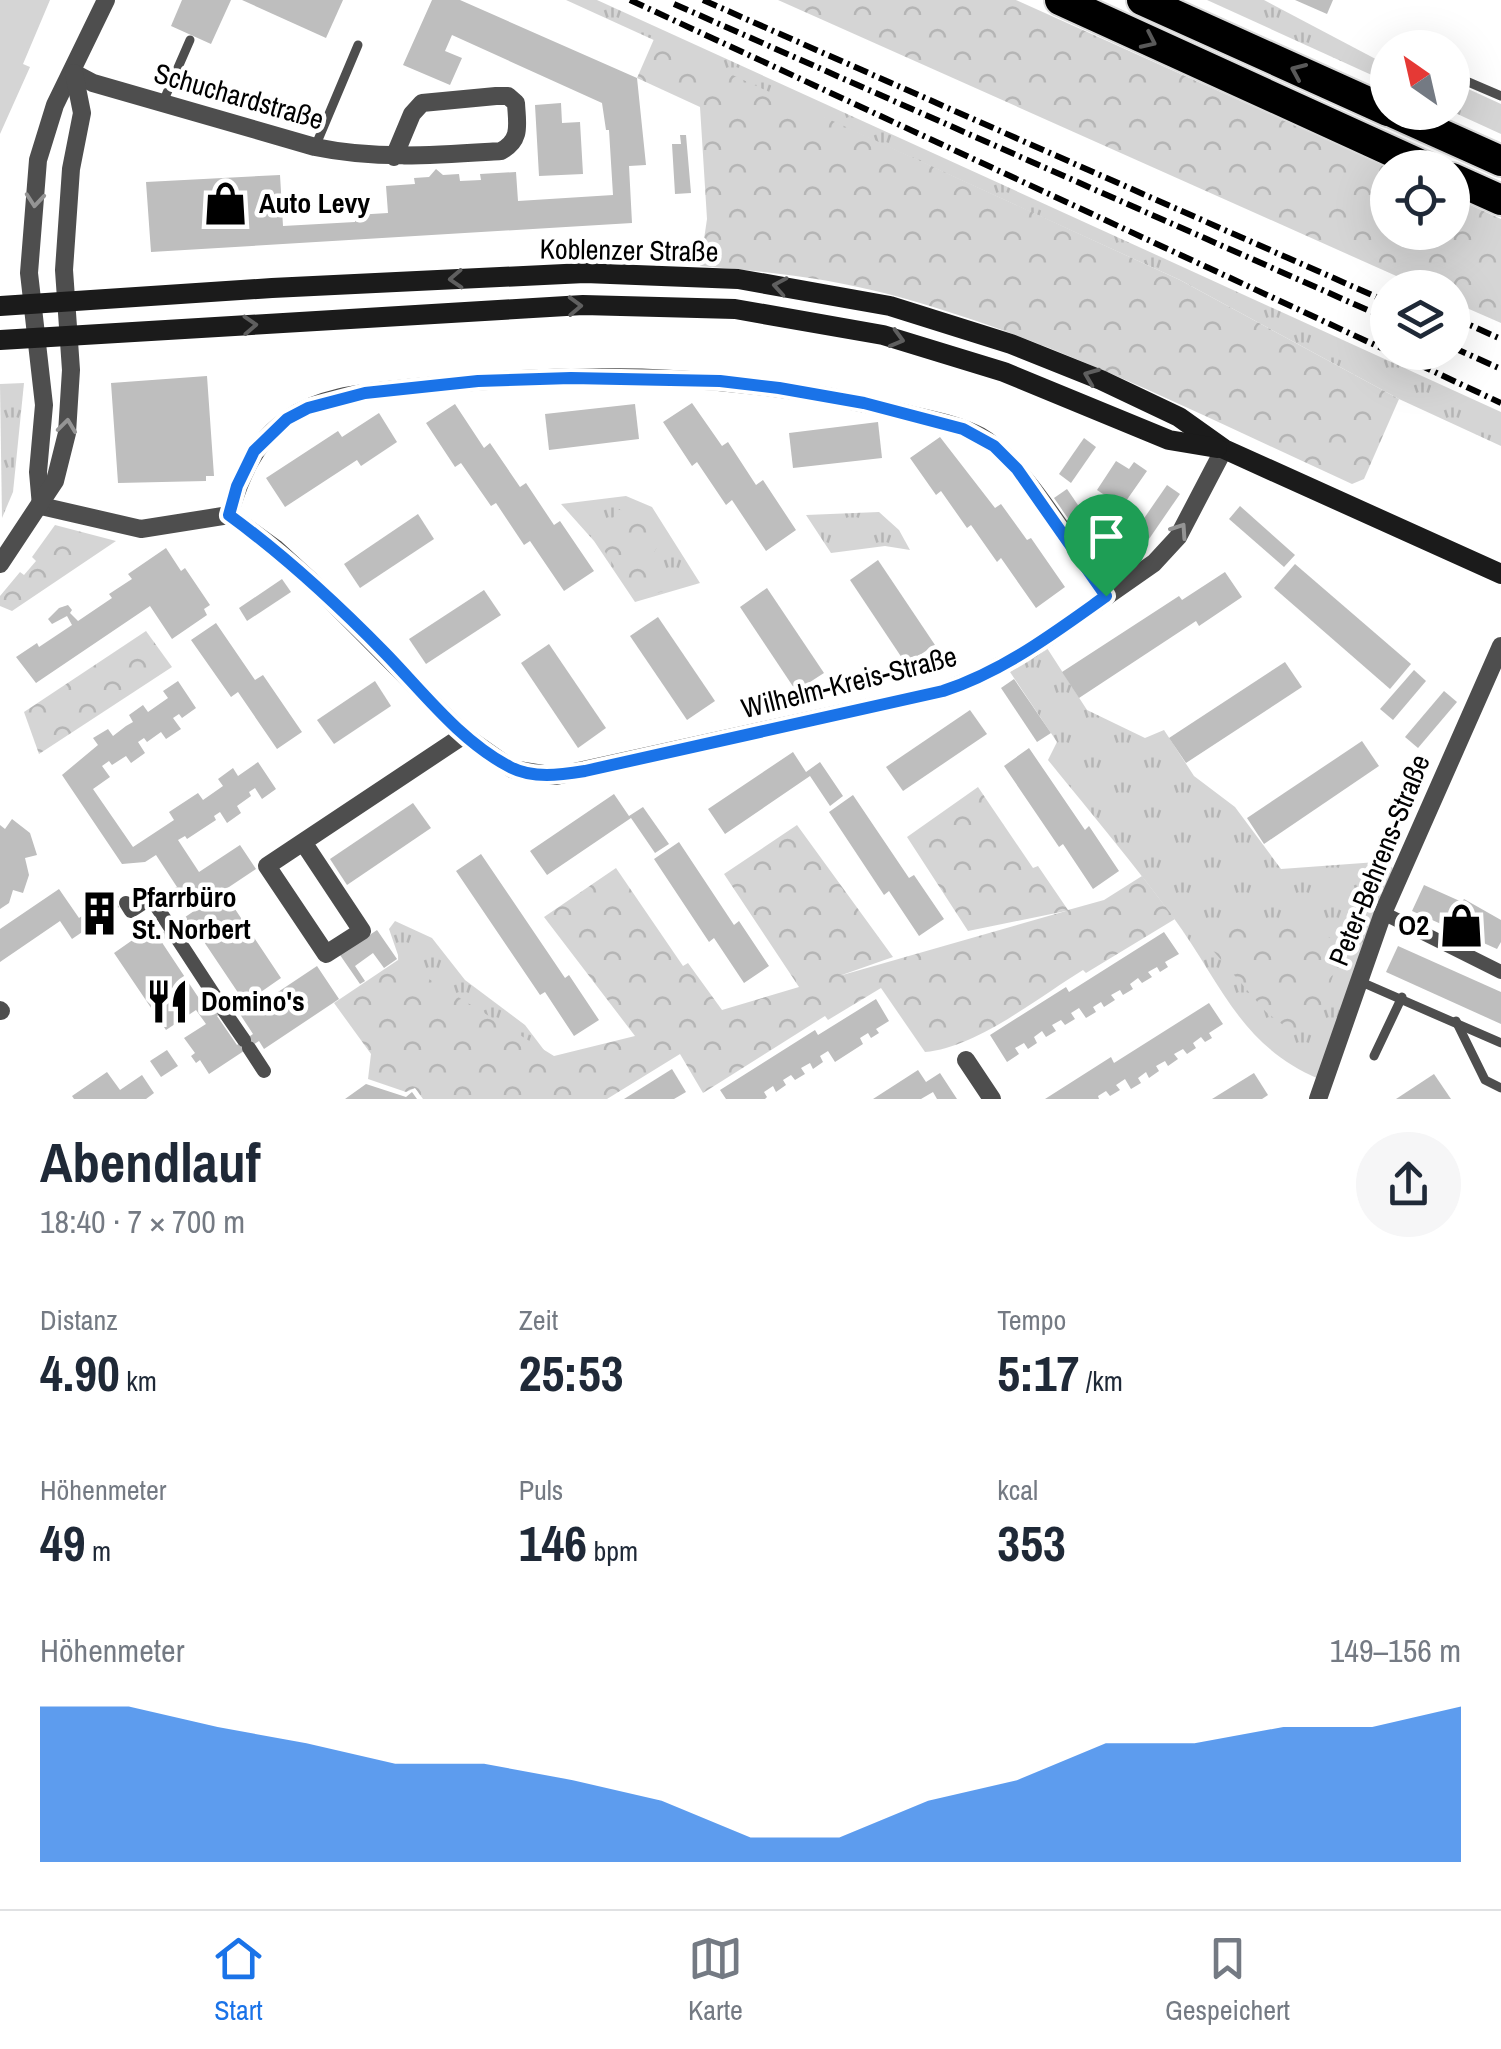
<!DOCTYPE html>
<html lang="de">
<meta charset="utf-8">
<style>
body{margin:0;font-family:"Archivo Narrow",sans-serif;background:#f6f6f7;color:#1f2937;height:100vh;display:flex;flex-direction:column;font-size:38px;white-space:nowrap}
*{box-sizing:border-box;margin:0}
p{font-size:32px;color:#747a83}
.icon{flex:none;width:55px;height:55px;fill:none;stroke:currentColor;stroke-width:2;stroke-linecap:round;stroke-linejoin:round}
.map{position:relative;height:1099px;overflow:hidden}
.panel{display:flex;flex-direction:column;background:#fff;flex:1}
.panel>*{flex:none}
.needle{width:65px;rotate:326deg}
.controls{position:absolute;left:1370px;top:30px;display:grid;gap:20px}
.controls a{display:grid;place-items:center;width:100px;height:100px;border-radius:50%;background:#fff;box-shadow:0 10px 40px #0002;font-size:50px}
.pin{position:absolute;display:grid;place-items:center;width:85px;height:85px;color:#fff;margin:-102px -42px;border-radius:50% 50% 50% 0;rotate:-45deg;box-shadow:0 0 10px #0007}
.pin .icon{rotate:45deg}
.round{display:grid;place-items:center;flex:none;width:105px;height:105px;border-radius:52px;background:#f6f6f7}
.overview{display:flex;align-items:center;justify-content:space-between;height:170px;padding:0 40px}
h1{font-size:55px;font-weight:700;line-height:75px}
.figures{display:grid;grid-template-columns:repeat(3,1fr);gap:15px;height:170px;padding:10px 40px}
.figures div{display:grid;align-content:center}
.figures b{font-size:50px;font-weight:700}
.figures small{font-size:28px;font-weight:400}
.figures p{font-size:28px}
.chart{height:280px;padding:20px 40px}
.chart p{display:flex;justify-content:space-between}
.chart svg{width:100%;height:180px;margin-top:10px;fill:#1a73e8;opacity:.7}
.menu{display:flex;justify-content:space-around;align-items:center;height:140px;border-top:2px solid #e0e1e3;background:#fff;font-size:28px;color:#747a83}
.menu a{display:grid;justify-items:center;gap:5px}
.menu .current{color:#1a73e8}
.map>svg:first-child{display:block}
.grass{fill:url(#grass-tufts)}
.forest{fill:url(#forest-crowns)}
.pitch{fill:#d5d5d5}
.building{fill:#bebebe;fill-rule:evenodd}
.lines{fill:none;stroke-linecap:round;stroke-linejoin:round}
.motorway-casing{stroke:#dbdbdb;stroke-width:34}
.service{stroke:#4e4e4e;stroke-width:9}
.pedestrian{stroke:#4e4e4e;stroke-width:14}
.minor{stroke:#4e4e4e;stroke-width:18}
.secondary{stroke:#1b1b1b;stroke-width:20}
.motorway{stroke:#000;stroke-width:30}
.rail{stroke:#000;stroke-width:6;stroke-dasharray:15 5 2.5 5;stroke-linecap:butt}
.oneway{stroke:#595959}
.oneway2{stroke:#959595}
.oneway3{stroke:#5f5f5f}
.route-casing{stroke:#fff;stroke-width:20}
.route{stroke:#1a73e8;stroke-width:12}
.labels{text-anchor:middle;stroke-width:9;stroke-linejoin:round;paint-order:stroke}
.street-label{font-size:28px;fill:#000;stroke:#fff}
.poi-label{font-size:28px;font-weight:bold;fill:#000;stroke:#fff;text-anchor:start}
</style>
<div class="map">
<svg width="1501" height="1099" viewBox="0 0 1501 1099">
<defs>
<pattern id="grass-tufts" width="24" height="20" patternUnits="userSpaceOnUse" patternTransform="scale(2.5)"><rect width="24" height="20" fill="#d5d5d5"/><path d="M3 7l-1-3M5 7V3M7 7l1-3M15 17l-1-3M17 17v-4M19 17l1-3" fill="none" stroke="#b5b5b5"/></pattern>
<pattern id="forest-crowns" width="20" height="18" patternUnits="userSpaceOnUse" patternTransform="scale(2.5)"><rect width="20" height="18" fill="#d5d5d5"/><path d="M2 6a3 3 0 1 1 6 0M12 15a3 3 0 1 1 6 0" fill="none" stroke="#b5b5b5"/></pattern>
</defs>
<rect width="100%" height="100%" fill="#fff"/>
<g class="grass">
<polygon points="566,0 597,0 1501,412 1501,446 1399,399 1180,280"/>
<polygon points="1207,0 1264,0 1387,65 1387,82"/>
<polygon points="1453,82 1501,104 1501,134 1453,112"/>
<polygon points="24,383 13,492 2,518 0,384"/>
<polygon points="626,496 652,507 700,583 635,602 594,541 561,504"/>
<polygon points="879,512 899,530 910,550 885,546 831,553 806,515"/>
<path d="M1047,648L1087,710L1145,738L1164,730L1194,776L1235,807L1281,869L1377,862L1393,868L1319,1079C1239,1045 1221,982 1173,917C1133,863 1090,812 1048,760L1057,742L1010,672Z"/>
<polygon points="395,921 432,938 465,980 525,1025 547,1054 399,993 398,955 389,929"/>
</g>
<g class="forest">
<polygon points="778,0 1016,0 1388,167 1388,232 1452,232 1453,197 1501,219 1501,323 1453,302 1452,288 1421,287"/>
<path d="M654,39L1180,280L1399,399L1364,479L1352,484C1200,415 1050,337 888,294C827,278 764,271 700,266L707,219L700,107L637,78Z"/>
<polygon points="619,509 664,537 648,561 671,576 676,587 644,597 631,592 598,541"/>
<polygon points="55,525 116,541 12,611 0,606 0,596 20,572 24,575 36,561 32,557"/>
<polygon points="146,631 172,667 39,754 24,712"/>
<path d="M978,787L1033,868L1038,866L1068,910L1104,900L1142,876L1175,919L1086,973L1083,970C1039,997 976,1048 925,1052L881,988L828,1020L825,1016L703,1093L680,1054L607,1099H423L415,1088L406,1092L368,1079L371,1054L334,1003L398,960L554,1056L635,1036L544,917L616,868L683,966L688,963L722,1010L799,987L724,874L797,825L893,957L839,976L1066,911L968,931L907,837Z"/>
<polygon points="1225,915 1314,924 1342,948 1319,1018 1291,1031 1266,1012 1210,947"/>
</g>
<polygon class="pitch" points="0,0 50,0 23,64 30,67 0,134"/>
<g class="building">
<polygon points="182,0 231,0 211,44 171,26"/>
<polygon points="242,0 343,0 326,38"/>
<polygon points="432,0 460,0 637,78 646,165 629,166 632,223 151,252 146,182 280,175 283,226 355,222 355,215 388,213 386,186 415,184 414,178 429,177 436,169 443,175 459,174 460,181 481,180 480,174 516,172 518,201 613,195 609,130 606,130 602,103 452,35 445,51 462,58 450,85 403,65"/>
<polygon points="1295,0 1333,0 1327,14"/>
<polygon points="561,103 562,123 580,122 583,174 539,176 535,105"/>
<polygon points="680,135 686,135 691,193 675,194 672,144 681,144"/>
<polygon points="207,376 214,476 206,476 206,481 118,483 111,383"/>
<polygon points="692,403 722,446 728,442 756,485 763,480 796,530 766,551 732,500 726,505 697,462 692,466 663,422"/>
<polygon points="455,404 484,448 490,443 520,487 526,483 554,525 560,521 594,571 564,591 530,541 524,545 496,503 491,506 461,463 455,467 426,423"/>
<polygon points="635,404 639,439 549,450 545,414"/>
<polygon points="379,413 397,442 361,466 357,460 285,507 266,478 338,431 342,437"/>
<polygon points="878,422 882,458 793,468 789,433"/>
<polygon points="940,437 995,508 1001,504 1027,540 1031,538 1065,587 1036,608 1001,558 997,562 971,525 967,528 941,491 936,495 910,458"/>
<polygon points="1084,438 1096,447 1071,483 1059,474"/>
<polygon points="1116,461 1129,469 1134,462 1147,471 1117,514 1104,506 1109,498 1097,490"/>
<polygon points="1167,485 1180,494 1140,552 1127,543"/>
<polygon points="1067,489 1117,562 1104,571 1054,498"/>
<polygon points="1240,506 1295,555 1284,567 1229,519"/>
<polygon points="418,514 434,539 360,588 344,564"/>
<polygon points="166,548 181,571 185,568 210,605 204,609 207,615 172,639 150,606 36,683 16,657 37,643 39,647 72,625 67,616 52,624 48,619 59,608 68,605 72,610 70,613 78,621 112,598 109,594 132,579 128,574"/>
<polygon points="878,560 935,645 906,664 850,580"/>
<polygon points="1295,564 1411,664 1390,689 1274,588"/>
<polygon points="1225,572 1242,597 1199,626 1196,621 1079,698 1062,672 1179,596 1182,600"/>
<polygon points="282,579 291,592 247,621 239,608"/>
<polygon points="767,588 824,673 796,691 740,607"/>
<polygon points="484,590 501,615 426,664 409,639"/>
<polygon points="658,617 715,701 687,720 630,636"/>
<polygon points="216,623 255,680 263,675 302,732 277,749 238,692 231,697 191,640"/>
<polygon points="549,644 606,728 578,748 521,663"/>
<polygon points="1285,662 1302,687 1186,763 1169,738"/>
<polygon points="1414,670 1426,681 1393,720 1380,709"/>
<polygon points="1014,679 1051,733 1037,742 1001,688"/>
<path d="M178,681L196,708L182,718L179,714L173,718L181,729L166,739L161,732L147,742L144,738L138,742L145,753L131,763L126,756L112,765L109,761L102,766L110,777L93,789L133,847L174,820L169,812L198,793L203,800L223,786L218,779L233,768L238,776L258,762L276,789L262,799L255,788L249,792L251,796L237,806L241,813L227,823L220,812L214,816L216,820L187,839L185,836L178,840L199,872L240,845L256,869L223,891L281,978L245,1003L190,921L161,941L210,1015L238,996L248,1012L317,966L339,999L264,1049L259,1041L209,1074L200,1060L196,1063L191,1056L195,1053L184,1038L206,1024L196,1010L166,1030L114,953L144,932L150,941L194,911L190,905L185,908L173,889L177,887L156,855L145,862L122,864L62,775L98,745L93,738L108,729L113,736L126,726L133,722L129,715L143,705L148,712L168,698L163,691ZM234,1005L253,1034L237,1045L217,1016Z"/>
<polygon points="375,681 391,706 334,744 317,720"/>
<polygon points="1444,691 1457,702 1418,748 1405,737"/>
<polygon points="970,710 987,734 903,791 886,767"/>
<polygon points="1362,741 1379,766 1264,844 1247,818"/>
<polygon points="1029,748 1085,830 1089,826 1119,871 1093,889 1063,844 1059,847 1004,766"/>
<polygon points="793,752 806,772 820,762 843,796 830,806 810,776 725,834 708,809"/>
<polygon points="614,794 629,816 643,807 669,844 655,853 631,818 547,875 530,851"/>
<polygon points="853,795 909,878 914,875 944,919 919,936 889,891 884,895 829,812"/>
<polygon points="413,803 431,828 347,885 330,859"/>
<polygon points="12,819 30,833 37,855 25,858 29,875 23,893 13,890 9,903 0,909 0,825 5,829"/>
<polygon points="679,842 734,925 739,921 769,966 744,983 714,938 709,942 654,859"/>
<polygon points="481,854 565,978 569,975 599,1020 574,1036 545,992 540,995 456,871"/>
<polygon points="1424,885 1462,902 1464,899 1501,920 1501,942 1497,949 1412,911"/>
<polygon points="59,889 79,918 112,896 119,907 72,939 60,921 0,962 0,929"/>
<polygon points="377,930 397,959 384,968 373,953 355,966 365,981 360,984 340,955"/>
<polygon points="1164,932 1179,954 1165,962 1168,967 1160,972 1157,967 1148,972 1152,977 1142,983 1138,978 1130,984 1133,989 1123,995 1120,990 1111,995 1115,1000 1104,1007 1101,1002 1093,1007 1096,1012 1086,1018 1079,1008 1071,1013 1075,1019 1065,1025 1061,1020 1052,1025 1056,1031 1046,1037 1042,1031 1034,1037 1037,1043 1028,1049 1024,1043 1015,1048 1019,1054 1007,1062 990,1035 1066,987 1069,992"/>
<polygon points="1398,946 1501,992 1501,1024 1386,972"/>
<polygon points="876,999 889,1021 876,1029 879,1033 871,1038 868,1033 860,1038 863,1044 835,1062 828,1051 820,1056 823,1062 813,1069 810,1063 801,1068 805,1074 795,1080 791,1075 783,1080 786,1085 776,1092 773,1086 764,1092 767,1097 765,1099 726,1099 720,1090 815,1030 818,1035"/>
<polygon points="1209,1003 1223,1024 1209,1033 1212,1038 1205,1042 1201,1037 1193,1043 1196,1048 1187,1054 1183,1049 1174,1054 1178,1059 1168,1066 1165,1061 1156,1066 1159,1071 1149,1078 1146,1072 1138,1078 1141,1083 1131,1089 1125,1079 1116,1085 1120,1090 1110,1096 1106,1091 1098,1096 1099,1099 1045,1099 1111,1057 1114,1063"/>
<polygon points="167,1050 178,1066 161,1077 150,1061"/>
<polygon points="672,1069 686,1092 674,1099 624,1099"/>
<polygon points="918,1070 926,1082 940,1073 957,1099 937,1099 933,1092 921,1099 873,1099"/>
<polygon points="107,1072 120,1090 142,1075 154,1093 146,1099 74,1099 72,1096"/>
<polygon points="1254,1073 1268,1095 1262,1099 1212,1099"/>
<polygon points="1434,1074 1451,1099 1396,1099"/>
<polygon points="366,1084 406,1097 412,1092 417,1099 345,1099"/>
</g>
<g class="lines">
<defs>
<g id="motorway">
<polyline points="1060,0 1428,168"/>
<polyline points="1142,0 1388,111"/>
<polyline points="1392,112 1501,161"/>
<polyline points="1452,178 1501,200"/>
</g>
</defs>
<use href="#motorway" class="motorway-casing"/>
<g class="service">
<polyline points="1452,75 1501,96"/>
<polyline points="163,102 190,40"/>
<polyline points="315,147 358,45"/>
<polyline points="1359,981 1501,1043"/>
<polyline points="1456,1021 1485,1080 1501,1088"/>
<polyline points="1374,1056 1402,997"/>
</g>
<g class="pedestrian">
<polyline points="126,903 131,911 151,898 170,927"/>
<polyline points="1383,913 1501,972"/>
<polyline points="173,932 222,1007"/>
<polyline points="224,1011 244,1040"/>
<polyline points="249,1048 264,1071"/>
</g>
<g class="minor">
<path d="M74,73L93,83L315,147C377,160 438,155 501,151C522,140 517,124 516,103L508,96H496L422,103L412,114L394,157"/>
<polyline points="41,506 141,529 229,515 275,548 311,581 464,735 512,769 556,776 943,691 979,677 1031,649 1154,563 1178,537 1224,449"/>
<polyline points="41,506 38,472 44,405 29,273 38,160 55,105 106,0"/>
<path d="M229,515C240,478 254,443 286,420C324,393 374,392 417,387C577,370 744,372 900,412C926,419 956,423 980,436C1020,458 1078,555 1107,596"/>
<polyline points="0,564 55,481 67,433 71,370 64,270 71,169 82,113 74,73"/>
<polyline points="303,842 362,931 326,954 267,866 464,735"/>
<polyline points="0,1010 1,1011"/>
<polyline points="966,1060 992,1099"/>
<polyline points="1318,1099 1383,913 1501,646"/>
</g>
<g class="secondary">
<polyline points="0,306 272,288 585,273 738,279 890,306 1011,344 1101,380 1179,417 1224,449 1501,574"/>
<polyline points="0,340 583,305 735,309 883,335 1004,372 1169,440 1217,448"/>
</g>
<use href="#motorway" class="motorway"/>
<g class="rail">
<polyline points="630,0 1388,351"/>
<polyline points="703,0 1388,302"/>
<polyline points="674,4 1388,319"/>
<polyline points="1452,317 1501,339"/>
<polyline points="1452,347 1501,369"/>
<polyline points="1392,352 1501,403"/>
</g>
</g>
<defs><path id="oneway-chevron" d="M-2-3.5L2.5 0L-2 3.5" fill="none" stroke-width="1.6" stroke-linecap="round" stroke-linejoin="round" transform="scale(2.5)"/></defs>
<g class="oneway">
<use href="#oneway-chevron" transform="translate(1149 41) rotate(25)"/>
<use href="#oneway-chevron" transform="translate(1298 71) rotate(-156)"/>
</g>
<g class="oneway2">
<use href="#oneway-chevron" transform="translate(35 200) rotate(95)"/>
<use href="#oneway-chevron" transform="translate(67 426) rotate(-83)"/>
<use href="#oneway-chevron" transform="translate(1180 530) rotate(-56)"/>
</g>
<g class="oneway3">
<use href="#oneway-chevron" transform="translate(456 279) rotate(177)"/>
<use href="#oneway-chevron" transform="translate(780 286) rotate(-170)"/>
<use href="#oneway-chevron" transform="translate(575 306) rotate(-2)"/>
<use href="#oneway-chevron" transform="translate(250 325) rotate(-3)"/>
<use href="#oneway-chevron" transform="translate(897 339) rotate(16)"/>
<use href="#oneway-chevron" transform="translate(1091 376) rotate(-158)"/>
</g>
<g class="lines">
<defs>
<path id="route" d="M571,378L720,381L779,388L864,403L963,429L994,446L1017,469L1106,596C1054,633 1004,671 943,691L585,771C560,775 533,779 510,767C460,741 423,692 385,653C336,603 285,556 229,515L237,486L254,451L287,419L308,408L365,393L478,381Z"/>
</defs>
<use href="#route" class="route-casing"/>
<use href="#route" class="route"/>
</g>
<defs>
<symbol id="shop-bare" viewBox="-9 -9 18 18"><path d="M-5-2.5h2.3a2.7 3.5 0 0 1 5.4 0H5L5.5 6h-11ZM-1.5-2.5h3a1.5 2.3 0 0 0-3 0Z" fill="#000" stroke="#fff" stroke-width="2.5" paint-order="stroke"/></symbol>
<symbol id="building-bare" viewBox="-9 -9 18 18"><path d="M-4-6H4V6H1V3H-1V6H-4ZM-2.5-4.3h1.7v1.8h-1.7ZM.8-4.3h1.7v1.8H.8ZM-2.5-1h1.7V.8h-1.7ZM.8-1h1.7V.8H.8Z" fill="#000" stroke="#fff" stroke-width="2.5" paint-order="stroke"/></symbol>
<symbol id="restaurant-bare" viewBox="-9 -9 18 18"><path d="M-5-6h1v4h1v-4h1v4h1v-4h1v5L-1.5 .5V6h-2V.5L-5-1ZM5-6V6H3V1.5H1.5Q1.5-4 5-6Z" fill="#000" stroke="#fff" stroke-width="2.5" paint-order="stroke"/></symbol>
</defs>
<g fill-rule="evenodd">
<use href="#shop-bare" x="194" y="172" width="63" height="63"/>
<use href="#building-bare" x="68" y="882" width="63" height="63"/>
<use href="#shop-bare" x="1430" y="894" width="63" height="63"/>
<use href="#restaurant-bare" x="136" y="970" width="63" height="63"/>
</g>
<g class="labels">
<g class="street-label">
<text transform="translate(239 96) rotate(16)" y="10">Schuchardstraße</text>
<text transform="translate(629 250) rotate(1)" y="10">Koblenzer Straße</text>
<text transform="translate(849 682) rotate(-14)" y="10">Wilhelm-Kreis-Straße</text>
<text transform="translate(1379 860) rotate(-68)" y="10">Peter-Behrens-Straße</text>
</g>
<g class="poi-label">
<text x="259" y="213">Auto Levy</text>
<text x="132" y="907">Pfarrbüro<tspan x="132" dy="32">St. Norbert</tspan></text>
<text x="1429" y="935" text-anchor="end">O2</text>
<text x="201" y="1011">Domino's</text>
</g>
</g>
</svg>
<div class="controls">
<a><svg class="needle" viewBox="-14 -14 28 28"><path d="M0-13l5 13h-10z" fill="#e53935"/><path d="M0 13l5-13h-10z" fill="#747a83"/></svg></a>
<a><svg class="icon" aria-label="locate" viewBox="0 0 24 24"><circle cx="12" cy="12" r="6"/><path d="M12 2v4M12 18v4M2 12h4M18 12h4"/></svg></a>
<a><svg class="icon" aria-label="layers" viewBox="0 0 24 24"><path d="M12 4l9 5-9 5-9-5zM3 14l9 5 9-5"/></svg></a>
</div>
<div class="pin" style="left:1106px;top:596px;background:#1e9e55"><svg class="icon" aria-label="arrive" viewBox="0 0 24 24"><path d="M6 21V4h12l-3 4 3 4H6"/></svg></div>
</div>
<section class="panel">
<div class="overview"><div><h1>Abendlauf</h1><p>18:40 · 7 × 700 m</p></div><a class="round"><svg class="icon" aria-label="share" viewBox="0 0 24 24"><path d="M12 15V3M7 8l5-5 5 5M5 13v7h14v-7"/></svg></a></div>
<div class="figures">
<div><p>Distanz</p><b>4.90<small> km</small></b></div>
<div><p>Zeit</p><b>25:53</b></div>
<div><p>Tempo</p><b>5:17<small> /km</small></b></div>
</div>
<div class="figures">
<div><p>Höhenmeter</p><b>49<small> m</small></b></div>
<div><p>Puls</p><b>146<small> bpm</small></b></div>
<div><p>kcal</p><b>353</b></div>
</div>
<div class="chart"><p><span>Höhenmeter</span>149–156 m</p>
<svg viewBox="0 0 160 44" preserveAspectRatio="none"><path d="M0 44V6L10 6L20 11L30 15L40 20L50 20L60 24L70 29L80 38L90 38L100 29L110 24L120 15L130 15L140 11L150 11L160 6V44z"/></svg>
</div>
</section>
<nav class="menu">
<a class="current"><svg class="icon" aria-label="home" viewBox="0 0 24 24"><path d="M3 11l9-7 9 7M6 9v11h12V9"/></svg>Start</a>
<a><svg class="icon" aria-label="map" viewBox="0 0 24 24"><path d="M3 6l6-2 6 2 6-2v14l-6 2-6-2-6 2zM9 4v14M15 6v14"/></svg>Karte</a>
<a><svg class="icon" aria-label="saved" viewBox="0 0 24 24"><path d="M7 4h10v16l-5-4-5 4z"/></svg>Gespeichert</a>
</nav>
